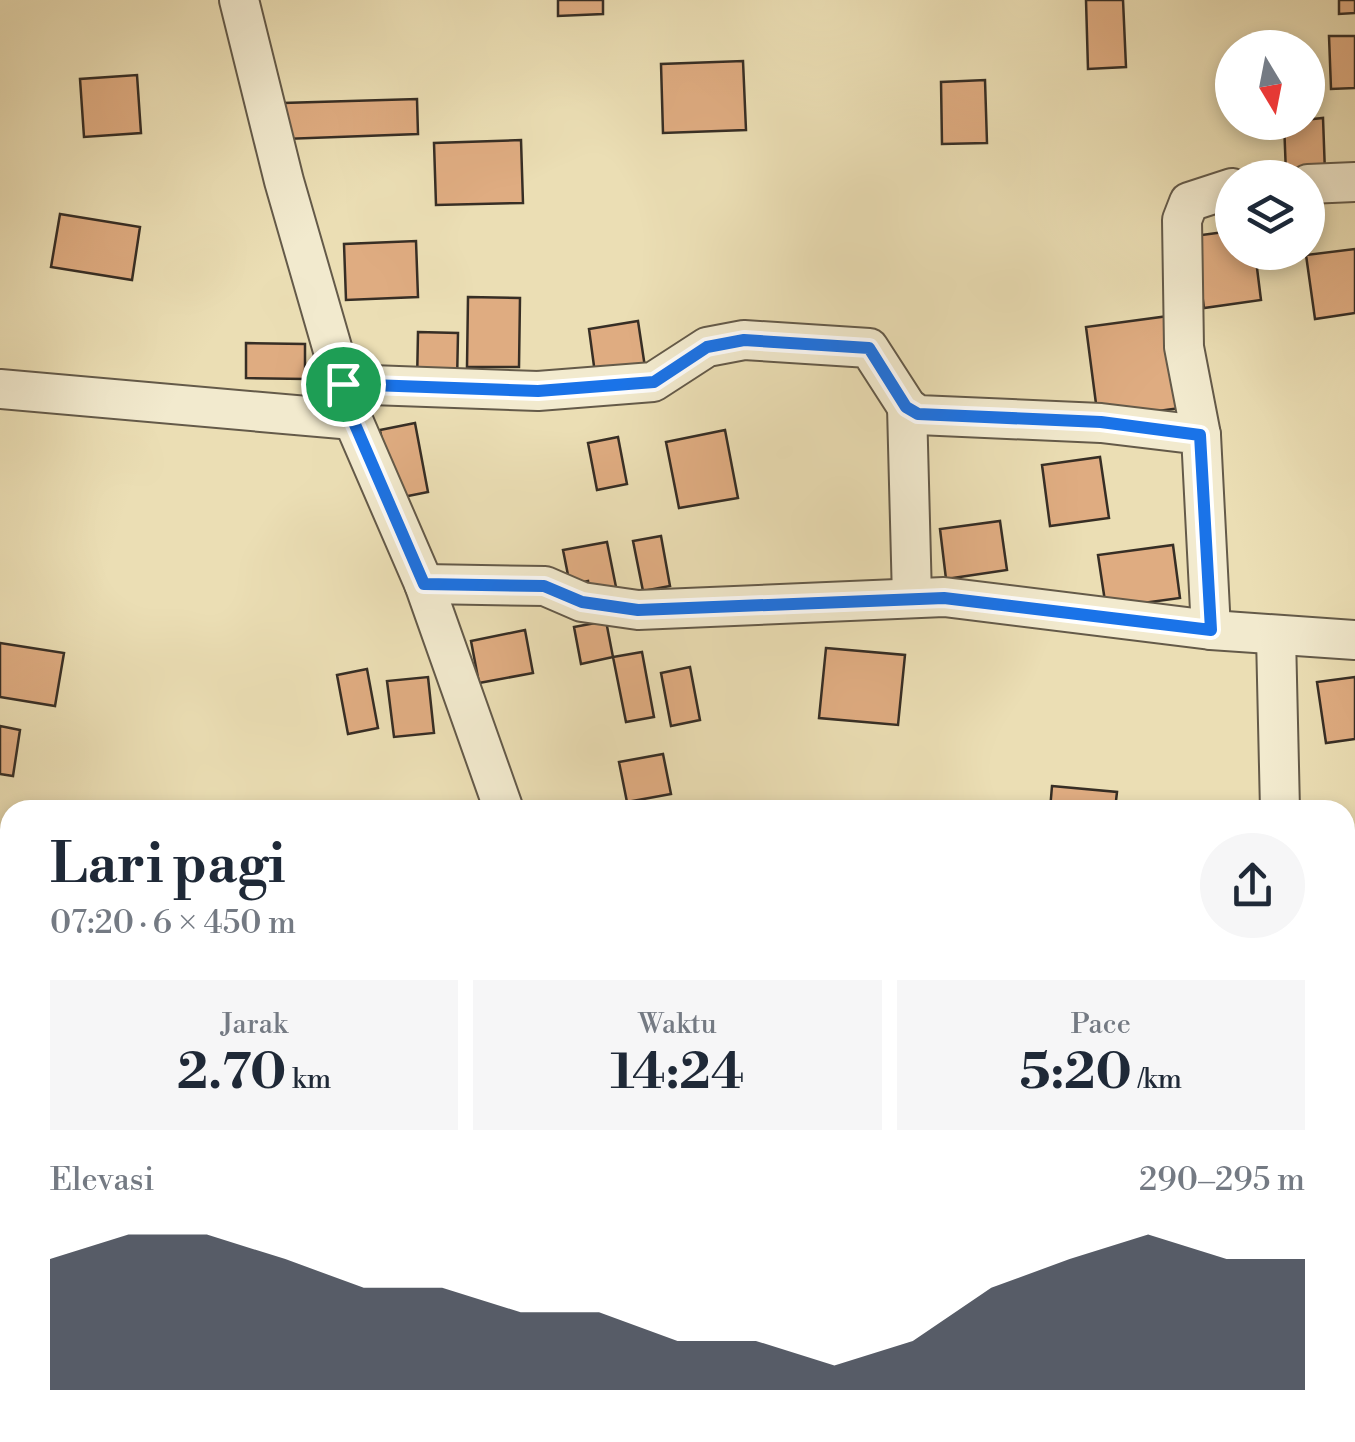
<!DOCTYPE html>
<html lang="id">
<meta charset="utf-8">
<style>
body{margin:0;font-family:"Libre Bodoni",serif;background:#f6f6f7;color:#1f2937;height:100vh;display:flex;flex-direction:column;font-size:38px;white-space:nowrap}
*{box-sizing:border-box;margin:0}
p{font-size:32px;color:#747a83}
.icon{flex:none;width:55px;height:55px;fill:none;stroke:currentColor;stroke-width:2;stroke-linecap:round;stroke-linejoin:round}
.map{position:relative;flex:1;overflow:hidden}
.drawer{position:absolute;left:0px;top:800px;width:1355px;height:642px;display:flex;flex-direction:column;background:#fff;border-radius:30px 30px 0 0;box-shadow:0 5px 15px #0003}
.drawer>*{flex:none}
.needle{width:65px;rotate:170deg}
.buttons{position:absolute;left:1215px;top:30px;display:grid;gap:20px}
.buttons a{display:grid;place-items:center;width:110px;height:110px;border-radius:50%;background:#fff;box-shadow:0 5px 15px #0003;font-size:50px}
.pin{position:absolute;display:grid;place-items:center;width:85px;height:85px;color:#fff;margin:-42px;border:5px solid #fff;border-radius:50%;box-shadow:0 2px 10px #0007}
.round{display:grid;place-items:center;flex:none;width:105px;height:105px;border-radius:52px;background:#f6f6f7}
.overview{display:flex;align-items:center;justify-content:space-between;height:170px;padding:0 50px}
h1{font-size:55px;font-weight:800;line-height:75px}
.metrics{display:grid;grid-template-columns:repeat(3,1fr);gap:15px;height:170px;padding:10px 50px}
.metrics div{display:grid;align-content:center;border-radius:0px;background:#f6f6f7;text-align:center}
.metrics b{font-size:50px;font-weight:800}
.metrics small{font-size:28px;font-weight:400}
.metrics p{font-size:28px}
.chart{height:280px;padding:20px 50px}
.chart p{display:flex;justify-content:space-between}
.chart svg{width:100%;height:180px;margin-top:10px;fill:#111827;opacity:.7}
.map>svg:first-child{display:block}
.building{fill:#dfac81;stroke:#372e25;stroke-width:2.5}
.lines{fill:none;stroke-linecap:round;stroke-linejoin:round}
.minor-casing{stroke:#645a49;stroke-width:42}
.minor{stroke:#f2eace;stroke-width:38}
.route-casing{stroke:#fff;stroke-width:20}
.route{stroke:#1a73e8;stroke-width:12}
</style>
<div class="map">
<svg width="1355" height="1442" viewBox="0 0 1355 1442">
<rect width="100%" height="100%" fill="#ebdeb4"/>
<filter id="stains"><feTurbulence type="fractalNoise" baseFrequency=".002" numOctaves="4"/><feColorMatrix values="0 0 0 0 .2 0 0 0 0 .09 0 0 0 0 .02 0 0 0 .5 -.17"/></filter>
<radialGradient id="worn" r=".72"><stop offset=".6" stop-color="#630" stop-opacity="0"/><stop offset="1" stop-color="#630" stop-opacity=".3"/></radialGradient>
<g class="building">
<polygon points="558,0 603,0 603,14 558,16"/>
<polygon points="1086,0 1123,0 1126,67 1088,69"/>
<polygon points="1339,0 1355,0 1355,13 1339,14"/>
<polygon points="1329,36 1355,36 1355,88 1331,89"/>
<polygon points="743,61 746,130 663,133 661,64"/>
<polygon points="137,75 141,133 84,137 80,79"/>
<polygon points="985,80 987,143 942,144 941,82"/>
<polygon points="417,99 418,134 284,139 283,103"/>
<polygon points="1323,118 1325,173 1286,174 1284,122"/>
<polygon points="521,140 523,203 436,205 434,143"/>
<polygon points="60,214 140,227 132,280 51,267"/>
<polygon points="1232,231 1232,252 1255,252 1261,300 1204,308 1194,236"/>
<polygon points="416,241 418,297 346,300 344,244"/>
<polygon points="1355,249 1355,313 1315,319 1306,255"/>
<polygon points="468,297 520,298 519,367 467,367"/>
<polygon points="1176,315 1188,407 1098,419 1086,327"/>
<polygon points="638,321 646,374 596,381 589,329"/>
<polygon points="418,332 458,333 457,384 417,384"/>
<polygon points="246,343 305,344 305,379 246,378"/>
<polygon points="415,423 428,492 393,499 380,430"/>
<polygon points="725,430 738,498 679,508 666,442"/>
<polygon points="618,437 627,484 597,490 588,443"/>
<polygon points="1100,457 1109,518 1050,526 1042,465"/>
<polygon points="1000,521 1007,570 946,579 940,529"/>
<polygon points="661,536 670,586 643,591 633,541"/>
<polygon points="607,542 618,597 591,602 588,581 570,585 563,550"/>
<polygon points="1173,545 1180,598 1106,608 1098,555"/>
<polygon points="606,621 613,657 581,664 574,627"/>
<polygon points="525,630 533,673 479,683 471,641"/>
<polygon points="0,643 64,653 55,706 0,697"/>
<polygon points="826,648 905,655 898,725 819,718"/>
<polygon points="642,652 654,717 626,722 613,657"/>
<polygon points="690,667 700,720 671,726 661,673"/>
<polygon points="367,669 378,728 348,734 337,675"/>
<polygon points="428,677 434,733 394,737 387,681"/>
<polygon points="1355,677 1355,739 1326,743 1317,682"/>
<polygon points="0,726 20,730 13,776 0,774"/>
<polygon points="663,754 671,794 627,802 619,762"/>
<polygon points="1052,786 1117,792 1115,810 1050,810"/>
<rect x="1345" y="841" width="10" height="47"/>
<polygon points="1354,1313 1355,1355 1345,1356 1345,1314"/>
<polygon points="1314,1432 1335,1432 1336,1442 1315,1442"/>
</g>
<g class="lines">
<defs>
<g id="minor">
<polyline points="239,0 284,181 353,420 424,584 504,810"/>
<polyline points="1308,184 1355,182"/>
<polyline points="343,384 538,391 653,382 707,347 744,340 869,348 907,407 918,415 1101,423 1201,435 1211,630"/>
<polyline points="0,389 353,420"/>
<polyline points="907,407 912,598"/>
<polyline points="1201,435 1184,347 1182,220 1189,202 1232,188"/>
<polyline points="424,584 545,586 582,602 638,610 944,597 1211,630 1355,640"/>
<polyline points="1276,636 1280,810"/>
<polyline points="1345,1244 1355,1244"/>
<polyline points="691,1432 693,1442"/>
<polyline points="920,1432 920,1442"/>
<polyline points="1289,1432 1290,1442"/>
<polyline points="358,1442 359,1432"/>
</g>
</defs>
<use href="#minor" class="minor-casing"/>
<use href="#minor" class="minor"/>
</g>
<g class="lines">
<defs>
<polygon id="route" points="744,340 869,348 906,407 918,414 1101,422 1200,435 1211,630 944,598 638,610 582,602 544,586 424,584 353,420 343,384 538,391 654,382 707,347"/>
</defs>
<use href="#route" class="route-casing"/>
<use href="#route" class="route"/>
</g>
<rect width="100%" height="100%" filter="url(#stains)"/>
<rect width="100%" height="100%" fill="url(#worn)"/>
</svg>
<div class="buttons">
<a><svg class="needle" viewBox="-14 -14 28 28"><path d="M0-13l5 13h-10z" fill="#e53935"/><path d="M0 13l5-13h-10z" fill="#747a83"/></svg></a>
<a><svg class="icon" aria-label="layers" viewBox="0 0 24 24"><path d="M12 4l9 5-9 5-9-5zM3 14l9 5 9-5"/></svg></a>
</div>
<div class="pin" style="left:343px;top:384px;background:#1e9e55"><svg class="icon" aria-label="arrive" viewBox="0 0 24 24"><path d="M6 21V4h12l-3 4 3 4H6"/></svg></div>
<section class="drawer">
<div class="overview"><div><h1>Lari pagi</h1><p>07:20 · 6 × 450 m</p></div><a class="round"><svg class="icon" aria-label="share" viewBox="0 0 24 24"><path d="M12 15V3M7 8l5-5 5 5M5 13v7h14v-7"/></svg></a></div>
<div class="metrics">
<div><p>Jarak</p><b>2.70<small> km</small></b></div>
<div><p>Waktu</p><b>14:24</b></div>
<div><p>Pace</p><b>5:20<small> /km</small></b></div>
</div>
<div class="chart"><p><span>Elevasi</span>290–295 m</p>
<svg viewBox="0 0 160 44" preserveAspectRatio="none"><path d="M0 44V12L10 6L20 6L30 12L40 19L50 19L60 25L70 25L80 32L90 32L100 38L110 32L120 19L130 12L140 6L150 12L160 12V44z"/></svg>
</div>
</section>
</div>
